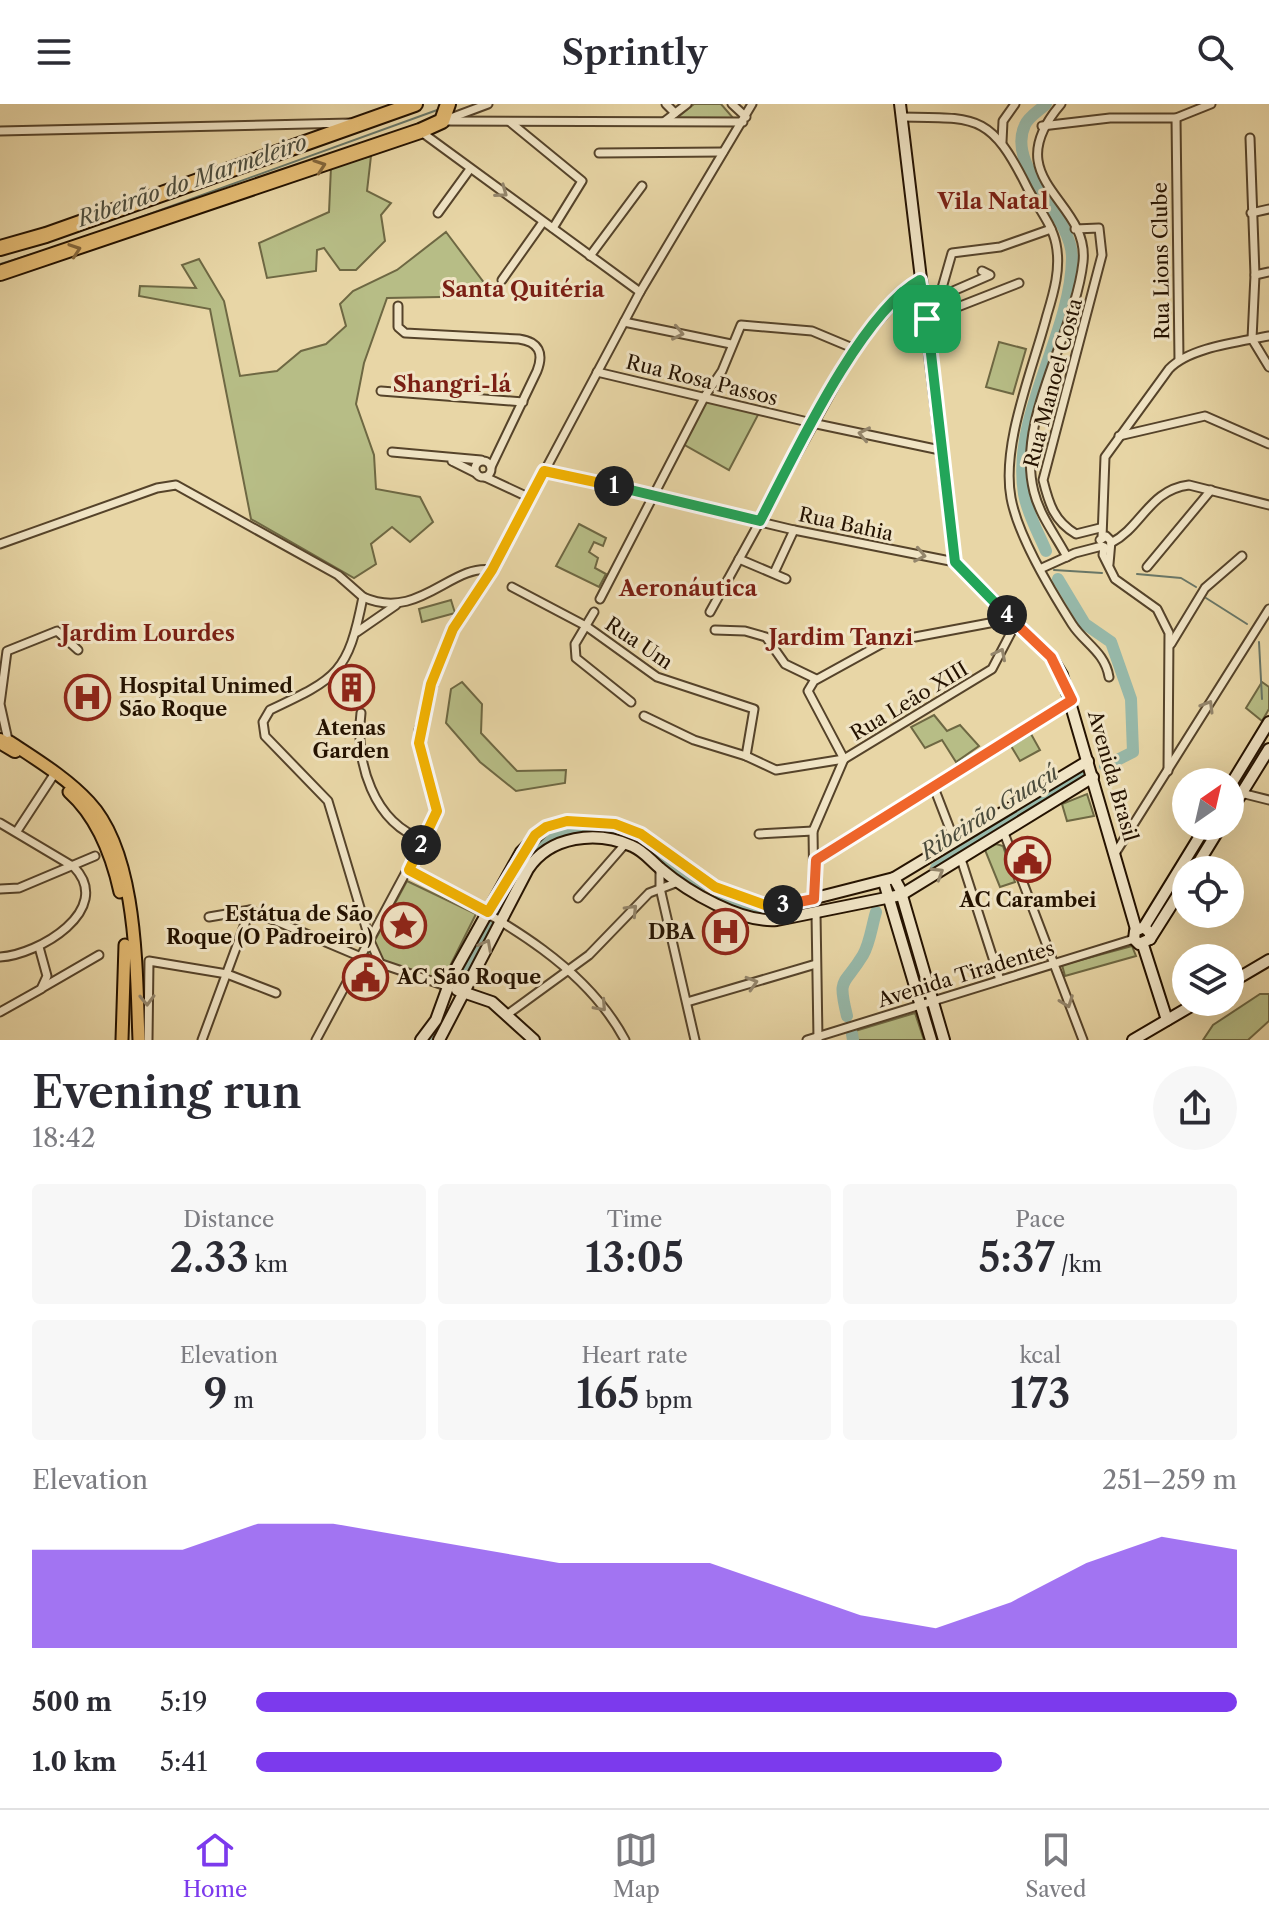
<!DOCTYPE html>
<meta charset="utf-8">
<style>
body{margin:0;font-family:"Libre Caslon Text",serif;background:#f7f7f7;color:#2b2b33;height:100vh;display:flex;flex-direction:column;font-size:30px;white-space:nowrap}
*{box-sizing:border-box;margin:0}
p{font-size:26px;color:#7c7c81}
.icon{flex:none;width:44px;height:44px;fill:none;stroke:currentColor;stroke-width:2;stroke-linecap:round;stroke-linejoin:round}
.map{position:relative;height:936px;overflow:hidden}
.drawer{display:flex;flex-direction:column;background:#fff;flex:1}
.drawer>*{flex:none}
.needle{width:52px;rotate:34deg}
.fabs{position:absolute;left:1172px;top:664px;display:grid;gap:16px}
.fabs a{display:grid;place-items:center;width:72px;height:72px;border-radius:50%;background:#fff;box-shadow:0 8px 32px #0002;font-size:40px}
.pin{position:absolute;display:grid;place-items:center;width:68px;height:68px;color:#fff;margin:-34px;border-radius:16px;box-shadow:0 4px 12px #0006}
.km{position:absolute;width:40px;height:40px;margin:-20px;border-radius:50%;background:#222;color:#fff;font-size:22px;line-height:40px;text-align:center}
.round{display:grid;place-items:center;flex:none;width:84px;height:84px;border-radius:42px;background:#f7f7f7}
.head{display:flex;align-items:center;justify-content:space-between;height:136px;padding:0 32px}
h1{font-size:44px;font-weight:600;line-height:60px}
.figures{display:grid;grid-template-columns:repeat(3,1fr);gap:12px;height:136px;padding:8px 32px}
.figures div{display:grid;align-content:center;border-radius:8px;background:#f7f7f7;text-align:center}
.figures b{font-size:40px;font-weight:600}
.figures small{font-size:22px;font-weight:400}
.figures p{font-size:22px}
.chart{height:224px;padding:16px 32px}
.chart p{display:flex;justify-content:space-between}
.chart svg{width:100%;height:144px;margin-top:8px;fill:#7c3aed;opacity:.7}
ul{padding:0 32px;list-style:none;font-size:26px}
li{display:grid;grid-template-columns:128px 96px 1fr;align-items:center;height:60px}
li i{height:20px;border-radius:10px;background:#7c3aed}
header{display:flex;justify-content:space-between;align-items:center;height:104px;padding:0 32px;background:#fff;font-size:36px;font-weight:600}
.tabs{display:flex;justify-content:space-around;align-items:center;height:112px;border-top:2px solid #e1e1e2;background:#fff;font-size:22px;color:#7c7c81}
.tabs a{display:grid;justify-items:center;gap:4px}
.tabs .on{color:#7c3aed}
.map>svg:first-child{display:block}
.green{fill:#b7bd86;stroke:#6e6843;stroke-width:2}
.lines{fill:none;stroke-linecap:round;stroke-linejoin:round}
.stream{stroke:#697666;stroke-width:2}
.river{stroke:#97b9aa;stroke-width:12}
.street-casing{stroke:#55432a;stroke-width:11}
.secondary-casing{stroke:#241200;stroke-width:14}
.primary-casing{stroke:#241200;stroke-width:15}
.highway-casing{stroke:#241200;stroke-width:18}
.street{stroke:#f0e4c5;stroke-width:7}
.secondary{stroke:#f0e4c5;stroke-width:10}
.primary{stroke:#e4bb73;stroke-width:11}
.highway{stroke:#e4bb73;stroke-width:14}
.oneway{stroke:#84663a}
.oneway2{stroke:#94866c}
.split-1-casing{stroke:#fff;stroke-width:16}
.split-2-casing{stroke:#fff;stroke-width:16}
.split-3-casing{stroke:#fff;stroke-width:16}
.split-4-casing{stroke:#fff;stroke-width:16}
.split-5-casing{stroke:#fff;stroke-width:16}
.split-1{stroke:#22a559;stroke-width:10}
.split-2{stroke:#f5b400;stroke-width:10}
.split-3{stroke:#f5b400;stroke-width:10}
.split-4{stroke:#f0652b;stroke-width:10}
.split-5{stroke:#22a559;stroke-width:10}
.labels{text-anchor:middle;stroke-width:6;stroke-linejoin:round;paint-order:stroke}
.street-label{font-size:20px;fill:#241200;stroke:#f0e4c5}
.poi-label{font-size:20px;font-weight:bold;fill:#241200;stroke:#f0e4c5;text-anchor:start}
.water-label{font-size:22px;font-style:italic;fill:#4c4c3c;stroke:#f0e4c5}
.neighbourhood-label{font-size:22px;font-weight:bold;fill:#7a1f14;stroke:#f0e4c5}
</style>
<header><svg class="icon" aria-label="menu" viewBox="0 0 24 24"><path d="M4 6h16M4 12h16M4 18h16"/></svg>Sprintly<svg class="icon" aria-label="search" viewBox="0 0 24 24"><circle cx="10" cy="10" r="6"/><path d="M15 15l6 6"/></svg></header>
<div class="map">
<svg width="1269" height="936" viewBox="0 0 1269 936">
<rect width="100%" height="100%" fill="#e8d6a6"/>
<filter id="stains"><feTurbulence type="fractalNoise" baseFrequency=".0025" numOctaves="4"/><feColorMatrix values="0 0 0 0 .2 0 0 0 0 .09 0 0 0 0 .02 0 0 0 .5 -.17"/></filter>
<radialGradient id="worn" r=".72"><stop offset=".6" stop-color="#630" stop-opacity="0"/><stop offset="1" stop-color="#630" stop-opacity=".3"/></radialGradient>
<g class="green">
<polygon points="694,0 721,0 734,15 679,16 678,13"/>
<polygon points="371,52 367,87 391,99 381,111 385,137 356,166 340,166 324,144 317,146 316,167 267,174 259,139 329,108 331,63"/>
<polygon points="446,128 494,192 387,194 364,259 356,300 374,351 376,385 420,393 433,418 410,438 392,423 371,440 376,460 354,474 251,415 210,205 139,192 140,182 196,184 182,161 199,155 224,197 240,272 277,267 301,247 326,240 346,222 340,200 353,187 397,166"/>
<polygon points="999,238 1026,245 1013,290 986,283"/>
<polygon points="706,295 759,309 729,366 683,340"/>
<polygon points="579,420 606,434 603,442 594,438 589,448 598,454 595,464 606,470 599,483 556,462"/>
<polygon points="451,496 455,509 422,518 419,505"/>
<polygon points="462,578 482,600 481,629 517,667 566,666 565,679 516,687 480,658 446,619 451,585"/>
<polygon points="1262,578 1269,583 1269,605 1262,617 1246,604"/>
<polygon points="934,611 947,627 960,621 979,642 956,658 942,636 925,644 911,623"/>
<polygon points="1031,630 1040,646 1020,657 1011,642"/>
<polygon points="1087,690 1094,712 1067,717 1062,700"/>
<polygon points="996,740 1003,742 1015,778 1000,783 985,746"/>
<polygon points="407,777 476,810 442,878 367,851"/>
<polygon points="1132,842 1136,852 1065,872 1062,861"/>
<polygon points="1260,890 1269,890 1269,917 1248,936 1203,936 1213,921"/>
<polygon points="915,909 924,936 857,936 855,927"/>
</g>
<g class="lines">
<g class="stream">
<polyline points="119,121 440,5"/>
<polyline points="0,160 33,150"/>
<polyline points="1054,466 1102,469"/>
<polyline points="1137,470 1181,474 1196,483"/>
<polyline points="1206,494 1247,520"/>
<polyline points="1259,538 1262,595"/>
<polyline points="1230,695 1264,639"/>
<polyline points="1188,764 1214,722"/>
</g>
<g class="river">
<path d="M1046,447C1039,430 1027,409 1024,390C1011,311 1071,231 1072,154C1072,110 1005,63 1025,21C1028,13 1040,6 1046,0"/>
<polyline points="1058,475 1085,520 1111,538 1131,595 1133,648 1105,662"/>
<polyline points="646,747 699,786"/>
<polyline points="936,764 1082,673"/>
<polyline points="718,797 769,813"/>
<path d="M497,805C527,751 542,716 611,732"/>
<polyline points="458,877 489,821"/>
<path d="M847,912C837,871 844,883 863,851C870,839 872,821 876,808"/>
<polyline points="852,930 853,936"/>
<polyline points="431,936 442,922"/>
</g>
<defs>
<g id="street">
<polyline points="666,0 675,9"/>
<polyline points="732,0 746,13"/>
<path d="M1061,0C995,77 1090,95 1083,158C1075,230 1015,315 1034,388C1040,412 1056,432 1067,453"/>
<path d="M901,13C976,14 990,9 1026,81C1035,100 1052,119 1056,140C1061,164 1054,188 1047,211C1033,265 1001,340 1011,394C1018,432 1051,487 1072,520C1084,539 1105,548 1109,573"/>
<polyline points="1176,14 1179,256"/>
<polyline points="448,15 488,0"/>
<polyline points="442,17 743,18"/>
<polyline points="665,17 687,0"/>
<polyline points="510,18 582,77 553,124"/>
<polyline points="1042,22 1110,14 1176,14 1211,0"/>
<polyline points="0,27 350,19"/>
<polyline points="420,27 640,188"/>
<polyline points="1250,34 1255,171 1252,235 1269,263"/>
<polyline points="1002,38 1003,17 1015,0"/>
<polyline points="599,49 723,48"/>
<polyline points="438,109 470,65"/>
<polyline points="1251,109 1269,105"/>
<path d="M1075,125L1099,124L1102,151L1043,376C1049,400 1054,417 1076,430L1100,424"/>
<polyline points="590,152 642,82"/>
<polyline points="1255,171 1269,168"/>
<polyline points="502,176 543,118"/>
<polyline points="937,194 990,171 982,167"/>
<path d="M398,202V223L405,229L519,235C539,238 544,249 537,267L491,363"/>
<polyline points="934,212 952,149 1000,143 1051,125"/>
<polyline points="932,213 1019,179"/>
<polyline points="624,218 731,240"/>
<polyline points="597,268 812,319 940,346"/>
<polyline points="381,287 523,298"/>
<polyline points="1119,332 1205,312 1269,340"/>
<polyline points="392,348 481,356"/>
<circle cx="483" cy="365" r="8"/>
<polyline points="452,357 476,369"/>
<polyline points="544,367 794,426 955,458"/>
<polyline points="485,373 530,394"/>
<path d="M1102,434L1105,353L1169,265C1190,243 1240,238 1269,232"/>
<polyline points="1100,436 1106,432 1111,437 1109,460"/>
<path d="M1111,439C1142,423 1149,386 1189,381L1269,401"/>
<path d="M0,440L157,384L176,381L338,471L363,493C348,569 338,574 270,606L263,618L265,632L328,697L370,837L380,859"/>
<polyline points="1104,443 1103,451 1115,475 1157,505 1169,529 1168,667"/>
<polyline points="739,455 786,475"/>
<polyline points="1147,463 1211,386"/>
<polyline points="1042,464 1075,449 1102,442"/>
<polyline points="774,469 794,426"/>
<polyline points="512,483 586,522 657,573 754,605 746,652"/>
<path d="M363,493C419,518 451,459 492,466"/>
<polyline points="600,495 705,292 722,267 741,221 812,227 855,245"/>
<polyline points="594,508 575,540 576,554 631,598"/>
<polyline points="710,508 855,245 907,184 920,176"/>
<polyline points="715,526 745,527 766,533 785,560 816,575"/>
<polyline points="357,528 396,501"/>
<polyline points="1171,540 1205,484 1242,452"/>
<path d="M361,609C355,658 373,719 424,736"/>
<polyline points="644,612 694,636 746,652 776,666 844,655 992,565 1016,519"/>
<polyline points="8,636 0,600 7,547 57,527 78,546"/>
<polyline points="844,655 808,587 814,577 883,539 1011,515"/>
<polyline points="933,681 955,738"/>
<polyline points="1241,689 1269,696"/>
<path d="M0,719L74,763C115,806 38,851 0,853"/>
<polyline points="17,727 55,669"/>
<polyline points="1004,729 1083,936"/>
<polyline points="759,730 813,727"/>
<polyline points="1116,748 1269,505"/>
<polyline points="961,755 1000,876"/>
<polyline points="816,756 1071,596"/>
<polyline points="660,764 660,784 695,936"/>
<path d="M409,766C486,809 581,853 625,936"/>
<polyline points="0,785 19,784 95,752"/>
<polyline points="578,794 626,739"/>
<polyline points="814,795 813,727 844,655"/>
<polyline points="816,809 818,935"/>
<polyline points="209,813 250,806 361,853 449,883"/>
<polyline points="42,884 99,851"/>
<polyline points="687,898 816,860"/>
<polyline points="0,908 41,885 47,872 39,843"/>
<polyline points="508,910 589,851 649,789 678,778"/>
<polyline points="148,936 149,857 227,870 276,889"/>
<polyline points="202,936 250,806"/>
<polyline points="316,936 436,712 436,699 422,651 419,626 446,540 492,466 640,188 752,0"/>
<polyline points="807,936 1134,835"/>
</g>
<g id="secondary">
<polyline points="900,0 955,458 1051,553 1062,571 1136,825"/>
<polyline points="1230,682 1269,618"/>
<polyline points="1230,708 1269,645"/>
<polyline points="1194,766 1221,722"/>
<polyline points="894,774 900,785 944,936"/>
<polyline points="884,778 931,936"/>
<polyline points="1144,823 1150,829 1150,835 1139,840 1134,835 1135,827 1144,823 1206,722"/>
<polyline points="1150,835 1186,778"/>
<polyline points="1143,841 1167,916"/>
<polyline points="1230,879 1269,856"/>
<polyline points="457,886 492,898 534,936"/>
<polyline points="421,936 436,916 452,872 521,748 546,723 567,717 615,720 641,730 715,783 765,801 792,800 894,774 1088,657"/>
<path d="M439,936L528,765C550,732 596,726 632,742C644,747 651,757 661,765C688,788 741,819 777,816L901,791L1093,673"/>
<polyline points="1133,936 1198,898"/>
</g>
<g id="primary">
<path d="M10,638C37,656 67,674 89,698C138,750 136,867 139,936"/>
<path d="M69,688C97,713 112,752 120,788"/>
<polyline points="122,936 125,841"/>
</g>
<g id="highway">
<polyline points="0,144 46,131 415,0"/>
<polyline points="0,169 420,27 442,17 448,0"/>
<polyline points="0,637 15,646"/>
</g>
</defs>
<use href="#street" class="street-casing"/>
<use href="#secondary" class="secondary-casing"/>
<use href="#primary" class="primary-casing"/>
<use href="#highway" class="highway-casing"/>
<use href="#street" class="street"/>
<use href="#secondary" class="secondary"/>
<use href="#primary" class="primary"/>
<use href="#highway" class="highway"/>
</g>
<defs><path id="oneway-chevron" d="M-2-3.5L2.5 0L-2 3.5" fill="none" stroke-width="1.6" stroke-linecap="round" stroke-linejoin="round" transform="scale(2)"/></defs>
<g class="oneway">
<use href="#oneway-chevron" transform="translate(320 62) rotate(-19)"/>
<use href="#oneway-chevron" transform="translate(75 146) rotate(-19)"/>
</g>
<g class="oneway2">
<use href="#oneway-chevron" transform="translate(502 88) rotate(36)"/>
<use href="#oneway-chevron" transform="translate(678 229) rotate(12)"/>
<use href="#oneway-chevron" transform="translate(864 330) rotate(-168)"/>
<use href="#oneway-chevron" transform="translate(920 451) rotate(11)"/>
<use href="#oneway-chevron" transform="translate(1000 550) rotate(-63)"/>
<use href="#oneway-chevron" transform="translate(1208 602) rotate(-59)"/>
<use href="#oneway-chevron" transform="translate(938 769) rotate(-32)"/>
<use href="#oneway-chevron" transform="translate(632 806) rotate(-46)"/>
<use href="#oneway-chevron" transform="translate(486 841) rotate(-62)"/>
<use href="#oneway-chevron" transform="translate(752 879) rotate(-17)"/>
<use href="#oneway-chevron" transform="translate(147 896) rotate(89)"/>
<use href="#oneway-chevron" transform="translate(1067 898) rotate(70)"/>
<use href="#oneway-chevron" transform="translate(601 902) rotate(48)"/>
</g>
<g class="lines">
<defs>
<path id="split-1" d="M614,382L760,417C793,354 860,209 920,176L927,215"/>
<polyline id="split-2" points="421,741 437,707 419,639 431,580 453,525 492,466 544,367 614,382"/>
<polyline id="split-3" points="421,741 409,766 488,808 535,731 546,723 567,717 615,720 641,730 715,783 765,801 783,801"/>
<polyline id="split-4" points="783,801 814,795 816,756 1072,596 1051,553 1007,511"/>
<polyline id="split-5" points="927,215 955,458 1007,511"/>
</defs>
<use href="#split-1" class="split-1-casing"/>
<use href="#split-2" class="split-2-casing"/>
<use href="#split-3" class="split-3-casing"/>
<use href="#split-4" class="split-4-casing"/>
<use href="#split-5" class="split-5-casing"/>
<use href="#split-1" class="split-1"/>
<use href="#split-2" class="split-2"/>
<use href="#split-3" class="split-3"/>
<use href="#split-4" class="split-4"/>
<use href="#split-5" class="split-5"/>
</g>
<defs>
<symbol id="building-ring" viewBox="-11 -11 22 22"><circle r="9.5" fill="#f0e4c5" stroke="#8f2418" stroke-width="1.5"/><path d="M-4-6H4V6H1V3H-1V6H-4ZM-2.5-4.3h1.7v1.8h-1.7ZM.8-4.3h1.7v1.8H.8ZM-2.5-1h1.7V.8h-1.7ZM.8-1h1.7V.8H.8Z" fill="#8f2418"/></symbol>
<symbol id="hospital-ring" viewBox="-11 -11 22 22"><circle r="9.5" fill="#f0e4c5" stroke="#8f2418" stroke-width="1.5"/><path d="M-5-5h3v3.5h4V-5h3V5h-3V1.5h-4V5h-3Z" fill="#8f2418"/></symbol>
<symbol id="civic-ring" viewBox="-11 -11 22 22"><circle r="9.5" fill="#f0e4c5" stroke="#8f2418" stroke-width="1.5"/><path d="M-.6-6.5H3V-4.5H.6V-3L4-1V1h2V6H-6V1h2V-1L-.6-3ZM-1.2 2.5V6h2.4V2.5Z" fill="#8f2418"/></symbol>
<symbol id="sight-ring" viewBox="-11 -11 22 22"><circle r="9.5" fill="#f0e4c5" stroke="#8f2418" stroke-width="1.5"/><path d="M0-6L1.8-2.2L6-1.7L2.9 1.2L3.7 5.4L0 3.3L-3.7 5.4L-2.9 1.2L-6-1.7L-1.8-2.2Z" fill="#8f2418"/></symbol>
</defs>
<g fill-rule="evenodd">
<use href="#building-ring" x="326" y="558" width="51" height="51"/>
<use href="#hospital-ring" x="62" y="568" width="51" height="51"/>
<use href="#civic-ring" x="1002" y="730" width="51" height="51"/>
<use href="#sight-ring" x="378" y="796" width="51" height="51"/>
<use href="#hospital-ring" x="700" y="802" width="51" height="51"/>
<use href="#civic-ring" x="340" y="848" width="51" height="51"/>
</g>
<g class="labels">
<g class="street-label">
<text transform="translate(1161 157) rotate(-91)" y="7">Rua Lions Clube</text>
<text transform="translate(702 276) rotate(14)" y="7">Rua Rosa Passos</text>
<text transform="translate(1053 279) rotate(-75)" y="7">Rua Manoel Costa</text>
<text transform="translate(846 420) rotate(12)" y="7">Rua Bahia</text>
<text transform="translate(639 539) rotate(34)" y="7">Rua Um</text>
<text transform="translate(909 597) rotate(-31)" y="7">Rua Leão XIII</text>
<text transform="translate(1113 672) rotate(74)" y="7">Avenida Brasil</text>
<text transform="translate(966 870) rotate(-17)" y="7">Avenida Tiradentes</text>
</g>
<g class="poi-label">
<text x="119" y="589">Hospital Unimed<tspan x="119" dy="23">São Roque</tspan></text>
<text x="351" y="631" text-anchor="middle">Atenas<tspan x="351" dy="23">Garden</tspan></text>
<text x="1028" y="803" text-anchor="middle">AC Carambei</text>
<text x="373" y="817" text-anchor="end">Estátua de São<tspan x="373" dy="23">Roque (O Padroeiro)</tspan></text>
<text x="695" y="835" text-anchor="end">DBA</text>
<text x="397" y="880">AC São Roque</text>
</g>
<g class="water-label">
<text transform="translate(192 76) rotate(-19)" y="8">Ribeirão do Marmeleiro</text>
<text transform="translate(989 708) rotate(-32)" y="8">Ribeirão Guaçú</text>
</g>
<g class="neighbourhood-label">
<text x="993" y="105">Vila Natal</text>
<text x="523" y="193">Santa Quitéria</text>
<text x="452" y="288">Shangri-lá</text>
<text x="688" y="492">Aeronáutica</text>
<text x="148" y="537">Jardim Lourdes</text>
<text x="841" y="541">Jardim Tanzi</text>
</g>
</g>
<rect width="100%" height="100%" filter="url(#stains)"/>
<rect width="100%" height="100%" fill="url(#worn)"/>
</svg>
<div class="fabs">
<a><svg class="needle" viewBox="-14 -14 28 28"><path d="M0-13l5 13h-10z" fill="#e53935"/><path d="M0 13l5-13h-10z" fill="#7c7c81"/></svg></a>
<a><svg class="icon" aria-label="locate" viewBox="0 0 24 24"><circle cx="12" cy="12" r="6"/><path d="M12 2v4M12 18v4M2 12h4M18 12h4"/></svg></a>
<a><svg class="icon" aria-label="layers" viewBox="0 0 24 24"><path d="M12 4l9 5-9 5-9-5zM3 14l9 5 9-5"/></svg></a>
</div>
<div class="pin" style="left:927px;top:215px;background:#1e9e55"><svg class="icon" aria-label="arrive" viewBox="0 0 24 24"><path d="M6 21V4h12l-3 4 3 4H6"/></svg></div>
<b class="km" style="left:614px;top:382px">1</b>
<b class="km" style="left:421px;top:741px">2</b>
<b class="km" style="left:783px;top:801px">3</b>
<b class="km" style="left:1007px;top:511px">4</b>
</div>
<section class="drawer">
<div class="head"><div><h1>Evening run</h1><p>18:42</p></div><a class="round"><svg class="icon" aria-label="share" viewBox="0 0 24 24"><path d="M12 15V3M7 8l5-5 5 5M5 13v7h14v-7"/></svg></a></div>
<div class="figures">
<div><p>Distance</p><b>2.33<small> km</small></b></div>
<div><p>Time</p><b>13:05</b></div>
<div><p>Pace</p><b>5:37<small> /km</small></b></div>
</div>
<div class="figures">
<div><p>Elevation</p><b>9<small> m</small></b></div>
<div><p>Heart rate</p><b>165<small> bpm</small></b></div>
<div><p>kcal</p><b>173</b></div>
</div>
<div class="chart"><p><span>Elevation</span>251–259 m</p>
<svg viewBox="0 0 160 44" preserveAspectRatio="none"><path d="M0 44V14L10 14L20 14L30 6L40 6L50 10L60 14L70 18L80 18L90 18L100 26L110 34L120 38L130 30L140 18L150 10L160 14V44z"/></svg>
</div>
<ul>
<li><b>500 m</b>5:19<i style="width:100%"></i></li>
<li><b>1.0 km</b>5:41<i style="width:76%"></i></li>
</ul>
</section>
<nav class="tabs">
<a class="on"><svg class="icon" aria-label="home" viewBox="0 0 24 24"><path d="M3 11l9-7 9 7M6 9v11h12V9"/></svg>Home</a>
<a><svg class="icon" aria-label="map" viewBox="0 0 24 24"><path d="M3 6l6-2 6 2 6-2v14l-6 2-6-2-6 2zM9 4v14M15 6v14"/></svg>Map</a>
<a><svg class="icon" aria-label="saved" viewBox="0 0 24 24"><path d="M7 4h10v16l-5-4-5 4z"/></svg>Saved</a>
</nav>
